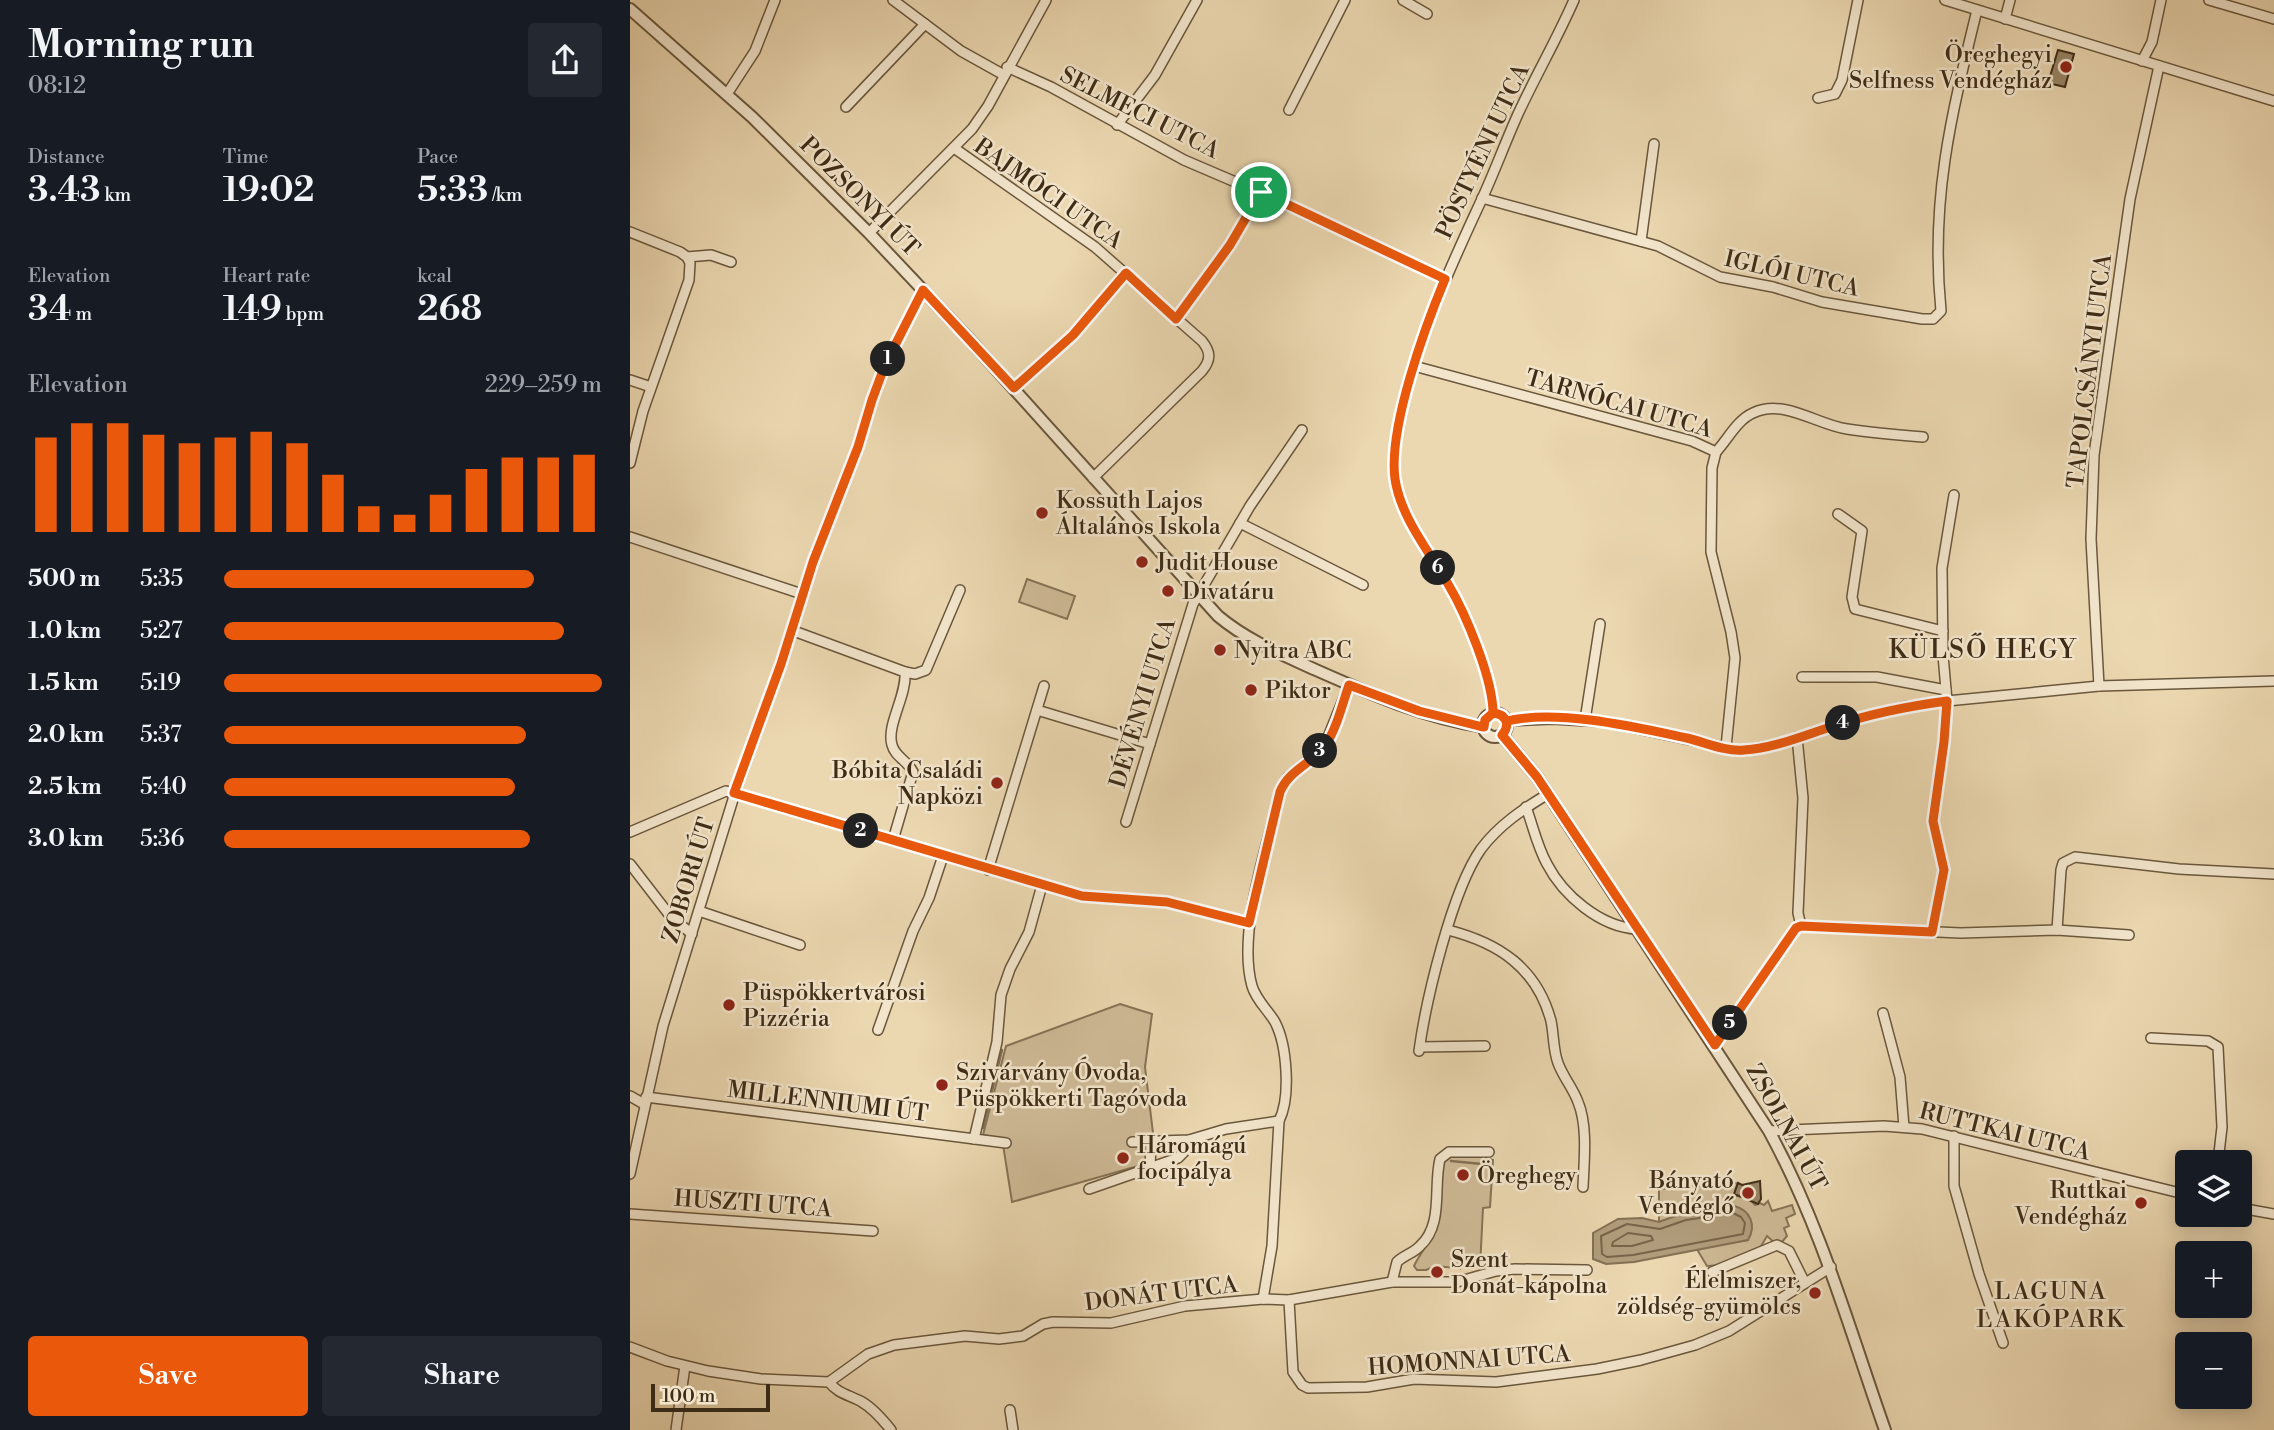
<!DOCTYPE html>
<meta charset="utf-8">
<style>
body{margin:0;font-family:"Libre Bodoni",serif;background:#242831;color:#f1f3f6;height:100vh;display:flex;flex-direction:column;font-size:26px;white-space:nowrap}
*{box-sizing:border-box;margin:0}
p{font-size:23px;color:#9ea1a6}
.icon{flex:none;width:38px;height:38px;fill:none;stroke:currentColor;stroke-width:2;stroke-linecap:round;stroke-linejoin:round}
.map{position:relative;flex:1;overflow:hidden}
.sheet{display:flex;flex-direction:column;background:#171b24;width:630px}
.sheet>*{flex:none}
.tools{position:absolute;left:1545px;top:1150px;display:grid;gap:14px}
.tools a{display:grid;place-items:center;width:77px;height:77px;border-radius:7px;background:#171b24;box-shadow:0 4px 18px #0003;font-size:35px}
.scale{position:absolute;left:21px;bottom:18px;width:119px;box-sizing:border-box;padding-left:7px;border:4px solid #3f2c16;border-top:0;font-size:19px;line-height:24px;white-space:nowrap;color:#3f2c16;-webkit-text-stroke:5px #f2e5cc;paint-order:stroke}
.pin{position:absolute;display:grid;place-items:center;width:60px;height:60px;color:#fff;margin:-30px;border:4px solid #fff;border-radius:50%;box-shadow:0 2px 7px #0007}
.km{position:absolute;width:35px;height:35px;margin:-18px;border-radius:50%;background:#222;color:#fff;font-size:19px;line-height:35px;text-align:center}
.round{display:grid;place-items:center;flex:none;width:74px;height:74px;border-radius:7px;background:#242831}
.headline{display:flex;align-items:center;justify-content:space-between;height:119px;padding:0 28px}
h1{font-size:38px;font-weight:600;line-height:52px}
.figures{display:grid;grid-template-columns:repeat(3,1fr);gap:10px;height:119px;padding:7px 28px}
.figures div{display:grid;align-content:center}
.figures b{font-size:35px;font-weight:600}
.figures small{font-size:19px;font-weight:400}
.figures p{font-size:19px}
.chart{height:196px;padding:14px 28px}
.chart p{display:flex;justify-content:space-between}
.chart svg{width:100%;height:126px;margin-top:7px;stroke:#ea580c;stroke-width:6}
.button{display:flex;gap:14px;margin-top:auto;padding:14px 28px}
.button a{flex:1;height:80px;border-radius:7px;background:#ea580c;color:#fff;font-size:28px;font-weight:600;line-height:80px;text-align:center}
.button a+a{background:#242831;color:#f1f3f6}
ul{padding:0 28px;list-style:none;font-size:23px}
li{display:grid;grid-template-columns:112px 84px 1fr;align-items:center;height:52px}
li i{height:18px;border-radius:9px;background:#ea580c}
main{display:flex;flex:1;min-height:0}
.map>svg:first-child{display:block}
.green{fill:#ceba96;stroke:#867356;stroke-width:2}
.water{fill:#b19d7c;stroke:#837053;stroke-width:2}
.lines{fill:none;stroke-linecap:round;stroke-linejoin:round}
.shore{stroke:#786449;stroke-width:2}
.stream{stroke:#837053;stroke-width:2.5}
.building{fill:#988566;stroke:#3f2c16;stroke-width:2}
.minor-casing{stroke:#6a573c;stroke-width:12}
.tertiary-casing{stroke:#6a573c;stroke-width:14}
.minor{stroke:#f2e5cc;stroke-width:9}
.tertiary{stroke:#f2e5cc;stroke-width:10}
.route-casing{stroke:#fff;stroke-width:14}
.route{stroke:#ea580c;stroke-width:9}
.poi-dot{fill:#8f2418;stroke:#f2e5cc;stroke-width:2.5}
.labels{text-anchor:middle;stroke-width:5;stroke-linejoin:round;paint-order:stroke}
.poi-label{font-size:23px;fill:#3f2c16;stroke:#f2e5cc;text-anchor:start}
.street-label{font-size:23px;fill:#3f2c16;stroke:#f2e5cc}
.neighbourhood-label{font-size:24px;letter-spacing:2px;fill:#3f2c16;stroke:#f2e5cc}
.quarter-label{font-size:26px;letter-spacing:2px;fill:#3f2c16;stroke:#f2e5cc}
</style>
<main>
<section class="sheet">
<div class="headline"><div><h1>Morning run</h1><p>08:12</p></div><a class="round"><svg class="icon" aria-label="share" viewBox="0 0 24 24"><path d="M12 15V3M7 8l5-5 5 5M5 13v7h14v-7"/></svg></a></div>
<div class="figures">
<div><p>Distance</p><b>3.43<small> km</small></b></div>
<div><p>Time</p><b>19:02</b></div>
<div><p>Pace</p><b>5:33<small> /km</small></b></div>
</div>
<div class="figures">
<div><p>Elevation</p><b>34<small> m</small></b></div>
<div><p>Heart rate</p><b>149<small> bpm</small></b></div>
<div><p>kcal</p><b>268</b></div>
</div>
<div class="chart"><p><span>Elevation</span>229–259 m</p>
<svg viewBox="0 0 160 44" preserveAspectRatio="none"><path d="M5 44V11M15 44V6M25 44V6M35 44V10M45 44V13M55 44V11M65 44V9M75 44V13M85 44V24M95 44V35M105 44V38M115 44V31M125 44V22M135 44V18M145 44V18M155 44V17"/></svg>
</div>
<ul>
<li><b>500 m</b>5:35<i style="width:82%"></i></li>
<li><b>1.0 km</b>5:27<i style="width:90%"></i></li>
<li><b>1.5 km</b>5:19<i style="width:100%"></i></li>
<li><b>2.0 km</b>5:37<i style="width:80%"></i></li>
<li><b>2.5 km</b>5:40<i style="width:77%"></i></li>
<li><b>3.0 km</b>5:36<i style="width:81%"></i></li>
</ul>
<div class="button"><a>Save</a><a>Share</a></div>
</section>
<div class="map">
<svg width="1644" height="1430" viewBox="0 0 1644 1430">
<rect width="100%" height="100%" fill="#ebd7b0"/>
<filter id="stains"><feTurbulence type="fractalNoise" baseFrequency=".00286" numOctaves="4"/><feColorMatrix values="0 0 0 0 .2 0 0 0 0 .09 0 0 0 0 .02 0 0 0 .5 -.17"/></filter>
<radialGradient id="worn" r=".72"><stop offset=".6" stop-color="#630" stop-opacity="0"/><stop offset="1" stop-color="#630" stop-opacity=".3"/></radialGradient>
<g class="green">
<polygon points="397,579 445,596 437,619 389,602"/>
<polygon points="490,1004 522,1014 515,1067 523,1133 517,1161 515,1164 382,1202 372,1138 353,1135 376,1046"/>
<polygon points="848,1155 863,1160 860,1207 853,1208 850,1267 847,1267 847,1259 830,1258 830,1268 826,1265 825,1268 806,1266 796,1270 787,1270 784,1266 786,1262 806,1229 813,1163 822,1156"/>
<polygon points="1108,1183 1104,1195 1120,1199 1125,1205 1130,1203 1134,1205 1138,1201 1142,1211 1162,1205 1165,1214 1156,1218 1159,1226 1154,1228 1157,1236 1151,1243 1146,1244 1137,1236 1130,1248 1092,1265 1077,1266 1068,1251 1070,1248 1118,1240 1103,1206 1054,1213 1029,1222 1029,1189"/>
</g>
<path class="water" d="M1104,1206C1120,1210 1127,1225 1118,1240L1004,1262L976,1264L963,1259V1233L988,1219L1012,1218L1029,1222L1054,1213Z"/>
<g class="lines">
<g class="shore">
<polygon points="1103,1213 1111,1217 1115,1223 1113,1234 1003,1255 977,1257 972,1254 971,1236 997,1224 1030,1229 1056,1220"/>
<polygon points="998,1233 1021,1236 1023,1240 1002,1246 982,1246 983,1242"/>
</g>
<g class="stream">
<polyline points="353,1128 372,1050"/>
<polyline points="821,1161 852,1164"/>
</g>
</g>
<g class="building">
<polygon points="1428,50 1444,54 1435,87 1418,83"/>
<polygon points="1130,1181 1131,1199 1128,1204 1104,1194 1108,1183 1112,1185"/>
</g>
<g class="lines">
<defs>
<g id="minor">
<polyline points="263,0 331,51 374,75"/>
<polyline points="773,0 797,14"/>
<polyline points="1315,0 1644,101"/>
<polyline points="1579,0 1644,19"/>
<polyline points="1375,19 1380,0"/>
<polyline points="1512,61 1522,42 1531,0"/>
<polyline points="377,67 421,87 554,160 631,193 815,279"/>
<polyline points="97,94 125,51 145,0"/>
<polyline points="1188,98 1205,94 1212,80 1228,0"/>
<polyline points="216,107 295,24"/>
<polyline points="659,110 715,0"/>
<polyline points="487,125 525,75 567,0"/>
<path d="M324,148L465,247L572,341C581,352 581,360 572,371L463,478"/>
<path d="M852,198L1028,246L1090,277L1143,287L1192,302L1292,319H1303L1311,311C1300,200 1321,116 1347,10"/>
<polyline points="0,232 50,252 57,257 60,263 59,280 13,411 0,463"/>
<polyline points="239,233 342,129 358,106 416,0"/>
<polyline points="1011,241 1024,144"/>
<polyline points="57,257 81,255 101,262"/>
<polyline points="546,319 600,245 631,193"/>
<path d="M784,366L1062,441L1086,452C1098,439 1107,420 1123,413C1154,398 1187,425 1217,429C1242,433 1267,435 1293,437"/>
<polyline points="0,380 21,387"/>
<polyline points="384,388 443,335 496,273"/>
<polyline points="1086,452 1082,468 1081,552 1101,632 1105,658 1096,747"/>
<polyline points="1208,514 1232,531 1222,597 1225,609 1313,631"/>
<polyline points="610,523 733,585"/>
<polyline points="0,537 172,594"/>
<path d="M161,630L275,672C277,696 256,725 262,745C265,757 278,761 283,772L263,840"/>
<polyline points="275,672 285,674 296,670 330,590"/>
<polyline points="1172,677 1247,677 1316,690"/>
<polyline points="1469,686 1461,539 1464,455 1500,199 1529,66"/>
<polyline points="407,710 520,744"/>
<path d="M863,714C863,678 836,617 819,585C802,554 778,526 768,492C748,418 819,270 851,201C864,173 875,143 888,114C906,75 927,39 944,0"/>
<polyline points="955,720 970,624"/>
<polyline points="877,721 922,719 975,722 1112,751 1148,744 1212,723 1273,707 1317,701 1469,686 1644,681"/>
<polyline points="1167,737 1173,798 1168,913 1171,926"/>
<path d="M896,807C903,826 907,846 917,864C933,895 970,927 1007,929"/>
<polyline points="496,822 563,604 620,506 672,430"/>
<polyline points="0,832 96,791 451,896 537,902 619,923"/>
<polyline points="0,864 41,917 62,934"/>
<polyline points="358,870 414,686"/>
<polyline points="69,911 170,945"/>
<path d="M818,930C869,943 907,968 921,1021C924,1035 923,1050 928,1063C933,1077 943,1088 948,1102C958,1126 954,1161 953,1187"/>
<polyline points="1427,930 1431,870 1433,863 1445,857 1549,869 1644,874"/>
<polyline points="1302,932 1314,870 1303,821 1314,742 1317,701 1313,655 1312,568 1324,495"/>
<polyline points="1253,1013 1270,1077 1274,1127"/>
<polyline points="248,1030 283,931 299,898 313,856"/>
<polyline points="1521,1038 1578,1041 1588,1047 1592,1127 1588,1162"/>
<polyline points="1085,1046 1166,928 1171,926 1331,933 1427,930 1499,935"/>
<polyline points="790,1047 855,1046"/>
<path d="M789,1051C796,1000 822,890 851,849C869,825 893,809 918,794"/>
<polyline points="0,1096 14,1104"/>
<polyline points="16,1097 376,1143"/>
<polyline points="1139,1131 1254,1126 1292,1129 1558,1195"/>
<polyline points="1324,1136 1324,1186 1349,1274 1373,1343"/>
<polyline points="344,1139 367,1042 371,995 380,969 399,932 412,885"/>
<polyline points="502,1142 559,1140 596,1129 649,1121"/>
<polyline points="520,1168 521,1141"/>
<polyline points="0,1174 33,1026 105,793 151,665 183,562 228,447 242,400 255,365 293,290"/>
<polyline points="459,1189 548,1158 554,1152 559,1140"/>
<polyline points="1610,1208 1644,1214"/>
<polyline points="0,1214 243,1231"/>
<polyline points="1082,1272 1147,1245 1159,1251 1175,1283"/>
<path d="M762,1282L767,1262C774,1255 784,1253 790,1246C814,1224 803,1187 810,1159L819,1152H859"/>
<path d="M633,1299L642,1246L649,1121C661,1097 657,1045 645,1022C638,1010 626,1000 622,986C607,932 637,847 650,792L658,777L694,747L719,685"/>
<polyline points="659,1300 663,1372 672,1385 678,1388 737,1387 784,1379 866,1382 967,1369 1011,1360 1065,1345 1099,1331 1201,1267"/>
<polyline points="0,1347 37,1361 78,1371 131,1379 199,1382 238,1354 264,1345 335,1336 369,1339 393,1336 413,1324 423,1322 481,1323 555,1306 633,1299 659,1300 762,1282 827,1282 866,1271 885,1269 957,1270"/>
<path d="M199,1382C208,1394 220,1395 232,1402C244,1409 253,1420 261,1430"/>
<polyline points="380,1410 383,1430"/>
<polyline points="46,1430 55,1366"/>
</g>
<g id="tertiary">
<path d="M0,9L122,117L239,233L338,338L588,616C618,641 651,654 686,670C740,694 795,718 854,727"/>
<circle cx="865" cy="725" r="12"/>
<path d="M872,735L907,777L1139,1131C1191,1226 1219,1328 1255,1430"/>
</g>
</defs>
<use href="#minor" class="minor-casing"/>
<use href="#tertiary" class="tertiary-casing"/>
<use href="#minor" class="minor"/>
<use href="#tertiary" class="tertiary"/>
</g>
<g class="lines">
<defs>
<path id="route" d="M631,192L600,245L546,319L496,273L443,335L384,388L293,290L255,365L242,400L228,447L183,562L151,664L104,793L452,896L537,902L619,923L650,792C659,770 681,764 695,746C707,728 712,705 719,685L789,711L849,726L854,727L855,720L863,713L871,715L877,721C928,709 1005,727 1057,738C1074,742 1096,752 1114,750C1146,748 1177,734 1207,725C1243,713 1280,706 1317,701L1314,742L1303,821L1314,870L1302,932L1171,926L1166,928L1085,1045L907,777L872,735C881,725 876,714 863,713C863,679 836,614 818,584C799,551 771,518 765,479C758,428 795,327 815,279L631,192"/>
</defs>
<use href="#route" class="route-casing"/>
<use href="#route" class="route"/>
</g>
<g class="poi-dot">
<circle cx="1436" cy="67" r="7"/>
<circle cx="412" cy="513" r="7"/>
<circle cx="512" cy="562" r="7"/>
<circle cx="538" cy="591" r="7"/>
<circle cx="590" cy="650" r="7"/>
<circle cx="621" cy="690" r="7"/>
<circle cx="367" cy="783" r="7"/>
<circle cx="99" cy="1005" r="7"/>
<circle cx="312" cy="1085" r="7"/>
<circle cx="493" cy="1158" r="7"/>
<circle cx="833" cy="1175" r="7"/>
<circle cx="1118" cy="1193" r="7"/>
<circle cx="1511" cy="1203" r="7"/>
<circle cx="807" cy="1272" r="7"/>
<circle cx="1185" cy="1293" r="7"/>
</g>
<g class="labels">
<g class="poi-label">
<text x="1422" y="62" text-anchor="end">Öreghegyi<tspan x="1422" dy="26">Selfness Vendégház</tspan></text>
<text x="426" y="508">Kossuth Lajos<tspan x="426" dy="26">Általános Iskola</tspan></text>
<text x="526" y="570">Judit House</text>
<text x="552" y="599">Divatáru</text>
<text x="604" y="658">Nyitra ABC</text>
<text x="635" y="698">Piktor</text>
<text x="353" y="778" text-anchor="end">Bóbita Családi<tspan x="353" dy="26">Napközi</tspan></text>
<text x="113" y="1000">Püspökkertvárosi<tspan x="113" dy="26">Pizzéria</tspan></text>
<text x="326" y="1080">Szivárvány Óvoda,<tspan x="326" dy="26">Püspökkerti Tagóvoda</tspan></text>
<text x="507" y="1153">Háromágú<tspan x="507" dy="26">focipálya</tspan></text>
<text x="847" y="1183">Öreghegy</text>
<text x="1104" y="1188" text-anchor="end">Bányató<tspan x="1104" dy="26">Vendéglő</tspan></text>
<text x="1497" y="1198" text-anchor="end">Ruttkai<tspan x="1497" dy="26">Vendégház</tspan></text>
<text x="821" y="1267">Szent<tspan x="821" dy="26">Donát-kápolna</tspan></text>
<text x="1171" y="1288" text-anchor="end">Élelmiszer,<tspan x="1171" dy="26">zöldség-gyümölcs</tspan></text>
</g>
<g class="street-label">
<text transform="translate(510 112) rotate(27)" y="8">SELMECI UTCA</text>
<text transform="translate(852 151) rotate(-65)" y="8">PÖSTYÉNI UTCA</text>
<text transform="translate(419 193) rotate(35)" y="8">BAJMÓCI UTCA</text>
<text transform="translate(230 196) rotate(45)" y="8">POZSONYI ÚT</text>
<text transform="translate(1162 273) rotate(13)" y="8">IGLÓI UTCA</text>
<text transform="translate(1459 371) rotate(-83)" y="8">TAPOLCSÁNYI UTCA</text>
<text transform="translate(989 403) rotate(16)" y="8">TARNÓCAI UTCA</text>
<text transform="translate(512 703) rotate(-73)" y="8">DÉVÉNYI UTCA</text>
<text transform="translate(58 880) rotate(-73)" y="8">ZOBORI ÚT</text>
<text transform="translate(198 1101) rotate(7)" y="8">MILLENNIUMI ÚT</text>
<text transform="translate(1157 1127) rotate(61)" y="8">ZSOLNAI ÚT</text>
<text transform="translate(1375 1131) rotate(14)" y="8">RUTTKAI UTCA</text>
<text transform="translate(123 1203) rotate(4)" y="8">HUSZTI UTCA</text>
<text transform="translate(531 1293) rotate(-7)" y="8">DONÁT UTCA</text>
<text transform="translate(839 1360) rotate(-4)" y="8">HOMONNAI UTCA</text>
</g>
<g class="neighbourhood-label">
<text x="1421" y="1299">LAGUNA<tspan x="1421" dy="28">LAKÓPARK</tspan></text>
</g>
<g class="quarter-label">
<text x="1353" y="658">KÜLSŐ HEGY</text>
</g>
</g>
<rect width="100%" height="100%" filter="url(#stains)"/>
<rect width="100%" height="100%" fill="url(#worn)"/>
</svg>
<div class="tools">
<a><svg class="icon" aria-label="layers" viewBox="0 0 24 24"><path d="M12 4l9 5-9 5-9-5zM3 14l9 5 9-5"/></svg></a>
<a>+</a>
<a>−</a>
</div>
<div class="scale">100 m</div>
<div class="pin" style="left:631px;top:192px;background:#1e9e55"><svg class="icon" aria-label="arrive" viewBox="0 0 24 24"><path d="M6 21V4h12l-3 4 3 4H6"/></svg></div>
<b class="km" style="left:258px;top:359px">1</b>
<b class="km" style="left:231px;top:831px">2</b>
<b class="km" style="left:690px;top:751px">3</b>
<b class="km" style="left:1213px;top:723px">4</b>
<b class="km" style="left:1100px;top:1023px">5</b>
<b class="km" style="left:808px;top:568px">6</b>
</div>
</main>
